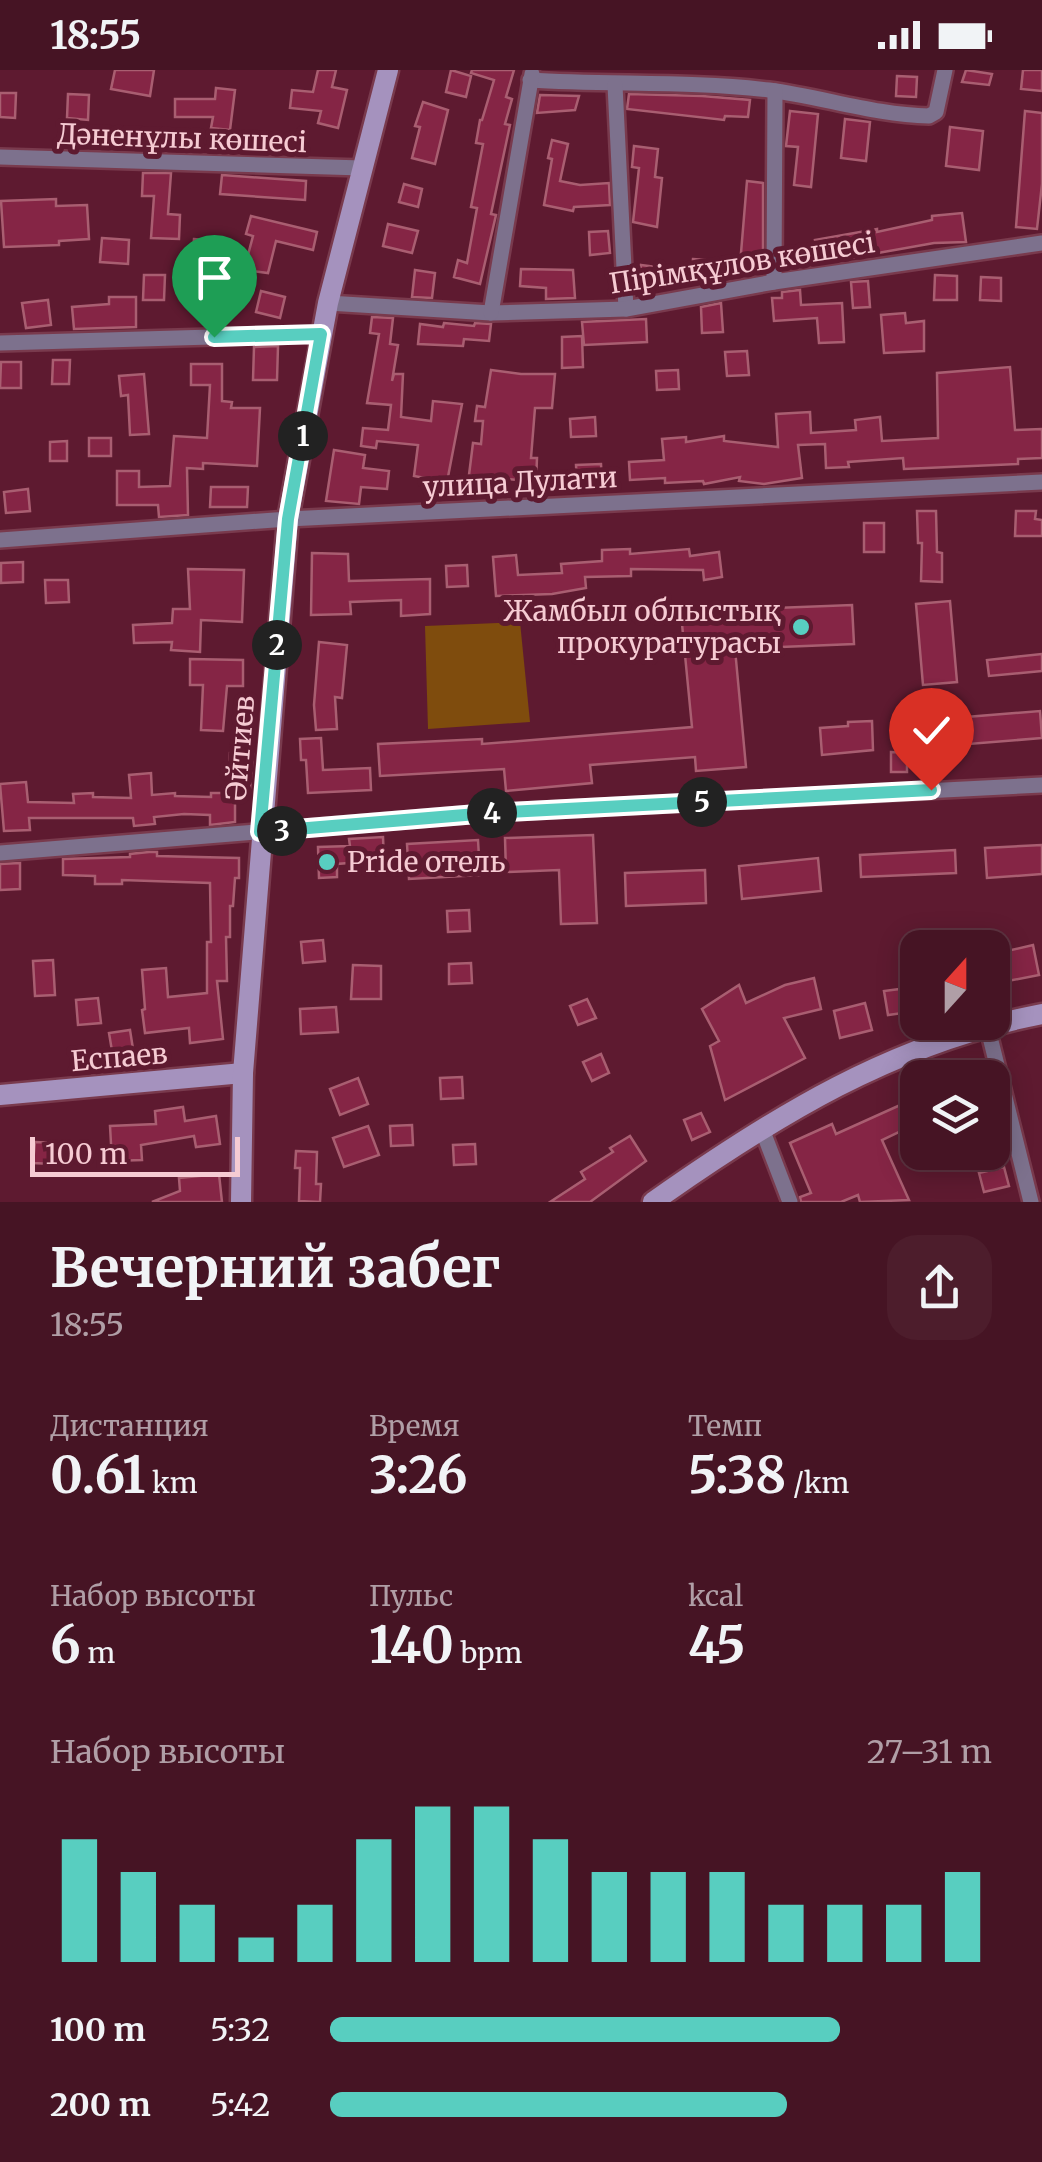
<!DOCTYPE html>
<html lang="ru">
<meta charset="utf-8">
<style>
body{margin:0;font-family:Merriweather,serif;background:#4d1d2c;color:#f1f3f6;height:100vh;display:flex;flex-direction:column;font-size:38px;white-space:nowrap}
*{box-sizing:border-box;margin:0}
p{font-size:32px;color:#b09ea6}
.icon{flex:none;width:55px;height:55px;fill:none;stroke:currentColor;stroke-width:2;stroke-linecap:round;stroke-linejoin:round}
.map{position:relative;height:1132px;overflow:hidden}
.drawer{display:flex;flex-direction:column;background:#461424;flex:1}
.drawer>*{flex:none}
.needle{width:65px;rotate:21deg}
.buttons{position:absolute;left:900px;top:860px;display:grid;gap:20px}
.buttons a{display:grid;place-items:center;width:110px;height:110px;border-radius:20px;background:#461424;box-shadow:0 5px 25px #0003,0 0 0 2px #5e3341;font-size:50px}
.scale{position:absolute;left:30px;bottom:25px;width:210px;box-sizing:border-box;padding-left:10px;border:5px solid #f6cbd3;border-top:0;font-size:28px;line-height:35px;white-space:nowrap;color:#f6cbd3;-webkit-text-stroke:8px #5e1a30;paint-order:stroke}
.pin{position:absolute;display:grid;place-items:center;width:85px;height:85px;color:#fff;margin:-102px -42px;border-radius:50% 50% 50% 0;rotate:-45deg;box-shadow:0 0 10px #0007}
.pin .icon{rotate:45deg}
.km{position:absolute;width:50px;height:50px;margin:-25px;border-radius:50%;background:#222;color:#fff;font-size:28px;line-height:50px;text-align:center}
.round{display:grid;place-items:center;flex:none;width:105px;height:105px;border-radius:30px;background:#4d1d2c}
.head{display:flex;align-items:center;justify-content:space-between;height:170px;padding:0 50px}
h1{font-size:55px;font-weight:700;line-height:75px}
.metrics{display:grid;grid-template-columns:repeat(3,1fr);gap:15px;height:170px;padding:10px 50px}
.metrics div{display:grid;align-content:center}
.metrics b{font-size:50px;font-weight:700}
.metrics small{font-size:28px;font-weight:400}
.metrics p{font-size:28px}
.chart{height:280px;padding:20px 50px}
.chart p{display:flex;justify-content:space-between}
.chart svg{width:100%;height:180px;margin-top:10px;stroke:#58cec0;stroke-width:6}
ul{padding:0 50px;list-style:none;font-size:32px}
li{display:grid;grid-template-columns:160px 120px 1fr;align-items:center;height:75px}
li i{height:25px;border-radius:12px;background:#58cec0}
.status{display:flex;justify-content:space-between;align-items:center;height:70px;padding:0 50px;background:#461424;direction:ltr}
.status svg{height:28px;fill:currentColor}
.map>svg:first-child{display:block}
.green{fill:#7f4c0d}
.building{fill:#852545;stroke:#a95e71;stroke-width:2.5}
.lines{fill:none;stroke-linecap:round;stroke-linejoin:round}
.street-casing{stroke:#793a4d;stroke-width:20}
.secondary-casing{stroke:#793a4d;stroke-width:25}
.street{stroke:#7d718d;stroke-width:15}
.secondary{stroke:#a592be;stroke-width:20}
.route-casing{stroke:#fff;stroke-width:20}
.route{stroke:#58cec0;stroke-width:12}
.poi-dot{fill:#58cec0;stroke:#5e1a30;stroke-width:4}
.labels{text-anchor:middle;stroke-width:10;stroke-linejoin:round;paint-order:stroke}
.street-label{font-size:28px;fill:#f6cbd3;stroke:#5e1a30}
.poi-label{font-size:28px;fill:#f6cbd3;stroke:#5e1a30;text-anchor:end}
</style>
<div class="status"><b>18:55</b><svg viewBox="0 0 49 12"><path d="M0 12V9h3v3zM5 12V6h3v6zM10 12V3h3v9zM15 12V0h3v12zM26 1h20v11H26zM47 4h2v5h-2z"/></svg></div>
<div class="map">
<svg width="1042" height="1132" viewBox="0 0 1042 1132">
<rect width="100%" height="100%" fill="#5e1a30"/>
<polygon class="green" points="520,552 530,652 428,659 425,556"/>
<g class="building">
<polygon points="115,0 154,0 150,26 111,19"/>
<polygon points="318,0 336,0 332,17 347,20 338,58 318,53 321,41 290,38 292,20 313,22"/>
<polygon points="451,0 471,6 466,27 446,22"/>
<polygon points="472,0 514,0 506,27 512,29 505,54 510,55 491,144 496,145 480,214 454,207 458,190 467,193 477,138 471,137 483,74 476,73 480,50 482,50 494,10 471,3"/>
<polygon points="966,0 992,4 989,15 962,12"/>
<polygon points="1023,0 1042,0 1042,21 1021,19"/>
<polygon points="897,6 917,7 916,27 896,26"/>
<polygon points="216,18 235,20 230,60 211,58 213,47 175,47 175,29 215,29"/>
<polygon points="0,23 16,23 15,48 0,47"/>
<polygon points="68,24 89,25 88,50 67,48"/>
<polygon points="629,24 702,26 750,30 748,47 725,46 724,50 627,39"/>
<polygon points="540,25 579,26 575,40 537,43"/>
<polygon points="423,32 448,40 435,94 412,88 420,57 415,56"/>
<polygon points="790,41 818,44 811,117 794,115 798,77 786,76"/>
<polygon points="1025,41 1042,43 1042,114 1037,159 1016,157"/>
<polygon points="845,49 870,52 866,91 841,88"/>
<polygon points="950,57 983,61 979,100 946,96"/>
<polygon points="552,70 568,74 560,111 580,115 609,113 610,135 574,137 573,141 544,135 552,89 548,88"/>
<polygon points="634,76 658,79 655,107 662,108 657,157 633,152 639,98 632,97"/>
<polygon points="143,103 171,103 168,144 180,145 179,169 151,168 154,126 142,126"/>
<polygon points="222,105 306,111 305,130 220,124"/>
<polygon points="747,111 763,113 763,197 740,195"/>
<polygon points="404,114 422,119 418,137 399,132"/>
<polygon points="56,129 56,136 87,135 89,169 59,171 59,175 4,177 1,131"/>
<polygon points="962,143 966,172 934,173 788,199 785,181 816,175 815,170 877,159 877,162 932,150 932,146"/>
<polygon points="251,146 317,162 313,180 276,171 268,203 244,200 253,166 246,164"/>
<polygon points="388,154 418,161 412,183 383,176"/>
<polygon points="608,161 610,183 590,185 589,162"/>
<polygon points="102,168 129,170 128,194 100,192"/>
<polygon points="194,169 214,171 211,196 192,193"/>
<polygon points="693,189 717,191 715,211 691,210"/>
<polygon points="641,195 665,198 662,218 638,216"/>
<polygon points="521,199 573,200 575,228 546,229 546,218 520,216"/>
<polygon points="415,200 435,203 432,228 412,227"/>
<polygon points="144,205 165,205 164,230 143,230"/>
<polygon points="935,205 957,206 957,230 934,230"/>
<polygon points="981,207 1001,208 1001,231 980,230"/>
<polygon points="868,211 870,237 853,238 851,212"/>
<polygon points="193,214 214,214 213,240 192,239"/>
<polygon points="800,220 801,235 842,233 844,272 819,273 817,248 774,251 772,228 782,228 782,222"/>
<polygon points="261,221 285,227 280,248 256,242"/>
<polygon points="109,227 136,227 136,257 74,259 72,237 109,234"/>
<polygon points="48,230 51,255 26,258 22,233"/>
<polygon points="721,233 723,262 702,263 701,237"/>
<polygon points="905,243 906,253 924,251 924,281 884,283 881,245"/>
<polygon points="372,247 393,248 390,274 398,275 392,311 394,304 403,304 401,347 431,351 433,331 462,334 447,412 414,406 418,375 377,371 376,378 361,376 363,358 388,360 391,335 367,333 379,264 370,263"/>
<polygon points="646,249 647,272 584,275 582,252"/>
<polygon points="444,253 474,256 475,253 491,254 489,271 464,269 463,276 418,274 420,254 443,257"/>
<polygon points="582,266 583,297 562,298 562,267"/>
<polygon points="278,276 277,310 253,310 254,277"/>
<polygon points="747,281 749,305 727,306 725,282"/>
<polygon points="53,290 70,290 69,314 52,314"/>
<polygon points="1,292 21,292 21,318 0,318"/>
<polygon points="191,294 222,294 222,331 232,332 231,338 260,338 257,396 203,393 203,399 187,398 188,445 159,447 158,435 117,435 117,401 139,401 139,417 170,416 174,366 207,368 210,315 191,315"/>
<polygon points="1010,297 1015,360 1042,359 1042,388 1018,389 1018,394 904,399 903,388 848,392 849,397 826,398 825,374 798,375 802,408 764,414 739,411 740,407 704,414 703,411 665,413 665,408 630,410 629,392 664,390 662,369 686,367 686,372 724,366 724,371 778,377 776,344 810,342 811,363 856,360 855,350 880,347 882,371 938,368 937,303"/>
<polygon points="491,300 521,304 555,304 552,338 535,338 531,388 537,388 536,412 469,405 473,373 481,374 483,351 475,351 477,336 485,337"/>
<polygon points="678,300 679,319 657,320 656,301"/>
<polygon points="144,304 149,364 130,365 128,325 121,326 119,306"/>
<polygon points="595,347 596,366 571,367 570,349"/>
<rect x="89" y="368" width="22" height="18"/>
<polygon points="67,371 67,391 50,391 50,372"/>
<polygon points="334,380 365,385 363,398 389,401 387,419 361,417 359,434 326,431"/>
<polygon points="601,394 602,412 577,413 576,395"/>
<polygon points="211,417 248,417 247,437 210,437"/>
<polygon points="28,419 30,441 6,443 4,422"/>
<polygon points="917,441 936,441 937,482 942,483 942,512 921,511 922,473 918,473"/>
<polygon points="1016,441 1036,441 1035,449 1042,450 1042,466 1015,466"/>
<rect x="864" y="453" width="20" height="29"/>
<polygon points="630,479 630,484 689,479 690,486 719,482 722,507 704,510 703,500 631,499 631,506 585,507 586,518 552,524 496,526 493,487 516,485 518,505 562,503 561,494 602,491 602,480"/>
<polygon points="312,483 348,484 349,511 430,509 430,544 401,546 401,530 350,532 351,544 311,545"/>
<polygon points="23,492 23,512 1,513 1,493"/>
<polygon points="467,495 468,516 447,517 446,496"/>
<polygon points="188,499 244,500 242,552 201,550 200,582 171,580 172,572 134,573 133,555 172,553 173,539 190,539"/>
<polygon points="45,510 68,510 69,532 46,533"/>
<polygon points="950,531 957,612 923,615 916,534"/>
<polygon points="852,535 854,574 735,579 746,697 696,701 695,687 590,695 592,713 506,721 504,699 380,706 378,674 482,669 482,674 692,657 682,554 749,548 748,539"/>
<polygon points="319,572 347,575 342,628 335,627 337,659 316,660 314,635"/>
<polygon points="1042,584 1042,601 989,606 987,590"/>
<polygon points="190,589 243,590 243,616 227,616 223,661 201,660 203,615 190,615"/>
<polygon points="1040,641 1042,668 944,676 942,649"/>
<polygon points="872,651 873,680 822,685 820,658 848,656 848,652"/>
<polygon points="321,668 323,700 370,698 371,720 308,723 306,690 301,690 300,669"/>
<polygon points="891,682 907,683 907,702 891,702"/>
<polygon points="230,683 253,684 250,718 228,718"/>
<polygon points="151,703 152,725 175,723 175,726 211,727 211,723 235,723 235,752 210,755 210,745 184,744 154,747 155,754 134,756 133,748 29,748 30,760 4,761 0,714 26,712 28,732 74,733 73,724 93,723 93,727 131,728 129,705"/>
<polygon points="593,765 597,853 561,854 559,800 506,802 505,768"/>
<polygon points="383,767 384,790 337,794 337,807 319,808 318,777 350,776 349,769"/>
<polygon points="478,770 480,805 409,809 407,774"/>
<polygon points="1042,775 1042,804 987,808 985,778"/>
<polygon points="955,780 956,803 861,807 860,785"/>
<polygon points="149,782 157,782 157,786 239,788 239,808 235,808 233,836 230,836 230,867 226,867 227,911 217,911 223,969 190,973 189,958 145,963 142,940 145,939 142,900 166,898 168,927 207,923 207,872 211,872 210,813 122,810 122,814 95,814 95,806 63,805 63,789 130,787 130,784"/>
<polygon points="818,788 821,821 742,829 739,796"/>
<polygon points="20,793 20,819 0,820 0,794"/>
<polygon points="705,800 706,833 626,836 625,803"/>
<polygon points="469,840 470,861 448,862 447,841"/>
<polygon points="323,870 325,891 303,893 301,872"/>
<polygon points="1033,875 1039,905 992,914 992,896 1009,892 1007,881"/>
<polygon points="918,884 918,925 911,925 905,886"/>
<polygon points="53,890 55,925 35,926 33,891"/>
<polygon points="471,893 472,913 449,914 449,894"/>
<polygon points="353,895 381,896 381,929 351,929"/>
<polygon points="814,908 821,939 784,948 805,988 725,1030 710,976 719,971 702,939 739,915 746,933 785,915"/>
<polygon points="900,919 903,943 888,945 884,921"/>
<polygon points="98,928 101,953 78,955 76,930"/>
<polygon points="587,929 596,948 578,955 570,936"/>
<polygon points="865,933 872,960 840,968 834,941"/>
<polygon points="336,937 338,962 301,964 300,939"/>
<polygon points="130,960 133,979 112,981 109,963"/>
<polygon points="601,984 609,1003 592,1011 583,992"/>
<polygon points="462,1007 463,1028 441,1029 440,1008"/>
<polygon points="358,1008 368,1034 340,1045 330,1019"/>
<polygon points="918,1027 918,1053 882,1070 909,1130 860,1132 858,1125 841,1132 801,1132 800,1127 811,1123 790,1073 832,1054 836,1064"/>
<polygon points="183,1037 185,1051 216,1046 220,1074 196,1077 194,1066 141,1075 142,1090 112,1091 110,1056 156,1054 155,1041"/>
<polygon points="701,1043 710,1062 692,1070 684,1050"/>
<polygon points="412,1055 413,1075 391,1076 390,1056"/>
<polygon points="368,1056 379,1085 344,1097 333,1068"/>
<polygon points="630,1066 646,1091 590,1132 550,1132 585,1109 581,1102 613,1082 610,1078"/>
<polygon points="35,1072 54,1073 53,1094 33,1093"/>
<polygon points="475,1074 476,1094 454,1095 453,1075"/>
<polygon points="296,1081 317,1082 316,1114 321,1114 320,1132 299,1131 300,1098 295,1098"/>
<polygon points="1004,1097 1009,1116 984,1122 979,1103"/>
<polygon points="219,1104 222,1132 152,1132 180,1121 179,1108"/>
</g>
<g class="lines">
<defs>
<g id="street">
<path d="M530,10C610,15 689,11 769,20C823,27 875,45 929,46L936,42L945,0"/>
<polyline points="615,15 626,239"/>
<polyline points="0,87 362,98"/>
<polyline points="774,212 775,21"/>
<polyline points="328,233 491,243 626,239 774,212 1042,173"/>
<polyline points="491,243 532,4"/>
<polyline points="0,273 321,264"/>
<polyline points="0,470 288,449 1042,412"/>
<polyline points="0,783 489,743 1042,715"/>
<polyline points="987,955 1031,1132"/>
<polyline points="762,1059 790,1132"/>
</g>
<g id="secondary">
<polyline points="0,1025 243,1003"/>
<polyline points="241,1132 243,1003 288,449 328,233 388,0"/>
<path d="M653,1132C775,1046 893,973 1042,944"/>
</g>
</defs>
<use href="#street" class="street-casing"/>
<use href="#secondary" class="secondary-casing"/>
<use href="#street" class="street"/>
<use href="#secondary" class="secondary"/>
</g>
<g class="lines">
<defs>
<polyline id="route" points="214,267 321,264 288,449 260,762 489,743 931,720"/>
</defs>
<use href="#route" class="route-casing"/>
<use href="#route" class="route"/>
</g>
<g class="poi-dot">
<circle cx="801" cy="557" r="10"/>
<circle cx="327" cy="792" r="10"/>
</g>
<g class="labels">
<g class="street-label">
<text transform="translate(182 68) rotate(2)" y="10">Дәненұлы көшесі</text>
<text transform="translate(742 193) rotate(-9)" y="10">Пірімқұлов көшесі</text>
<text transform="translate(520 412) rotate(-3)" y="10">улица Дулати</text>
<text transform="translate(240 678) rotate(-85)" y="10">Әйтиев</text>
<text transform="translate(119 987) rotate(-5)" y="10">Еспаев</text>
</g>
<g class="poi-label">
<text x="781" y="551">Жамбыл облыстық<tspan x="781" dy="32">прокуратурасы</tspan></text>
<text x="347" y="802" text-anchor="start">Pride отель</text>
</g>
</g>
</svg>
<div class="buttons">
<a><svg class="needle" viewBox="-14 -14 28 28"><path d="M0-13l5 13h-10z" fill="#e53935"/><path d="M0 13l5-13h-10z" fill="#b09ea6"/></svg></a>
<a><svg class="icon" aria-label="layers" viewBox="0 0 24 24"><path d="M12 4l9 5-9 5-9-5zM3 14l9 5 9-5"/></svg></a>
</div>
<div class="scale">100 m</div>
<div class="pin" style="left:214px;top:267px;background:#1e9e55"><svg class="icon" aria-label="arrive" viewBox="0 0 24 24"><path d="M6 21V4h12l-3 4 3 4H6"/></svg></div>
<div class="pin" style="left:931px;top:720px;background:#d93025"><svg class="icon" aria-label="check" viewBox="0 0 24 24"><path d="M5 12l5 5 9-10"/></svg></div>
<b class="km" style="left:303px;top:366px">1</b>
<b class="km" style="left:277px;top:575px">2</b>
<b class="km" style="left:282px;top:761px">3</b>
<b class="km" style="left:492px;top:743px">4</b>
<b class="km" style="left:702px;top:732px">5</b>
</div>
<section class="drawer">
<div class="head"><div><h1>Вечерний забег</h1><p>18:55</p></div><a class="round"><svg class="icon" aria-label="share" viewBox="0 0 24 24"><path d="M12 15V3M7 8l5-5 5 5M5 13v7h14v-7"/></svg></a></div>
<div class="metrics">
<div><p>Дистанция</p><b>0.61<small> km</small></b></div>
<div><p>Время</p><b>3:26</b></div>
<div><p>Темп</p><b>5:38<small> /km</small></b></div>
</div>
<div class="metrics">
<div><p>Набор высоты</p><b>6<small> m</small></b></div>
<div><p>Пульс</p><b>140<small> bpm</small></b></div>
<div><p>kcal</p><b>45</b></div>
</div>
<div class="chart"><p><span>Набор высоты</span>27–31 m</p>
<svg viewBox="0 0 160 44" preserveAspectRatio="none"><path d="M5 44V14M15 44V22M25 44V30M35 44V38M45 44V30M55 44V14M65 44V6M75 44V6M85 44V14M95 44V22M105 44V22M115 44V22M125 44V30M135 44V30M145 44V30M155 44V22"/></svg>
</div>
<ul>
<li><b>100 m</b>5:32<i style="width:77%"></i></li>
<li><b>200 m</b>5:42<i style="width:69%"></i></li>
</ul>
</section>
